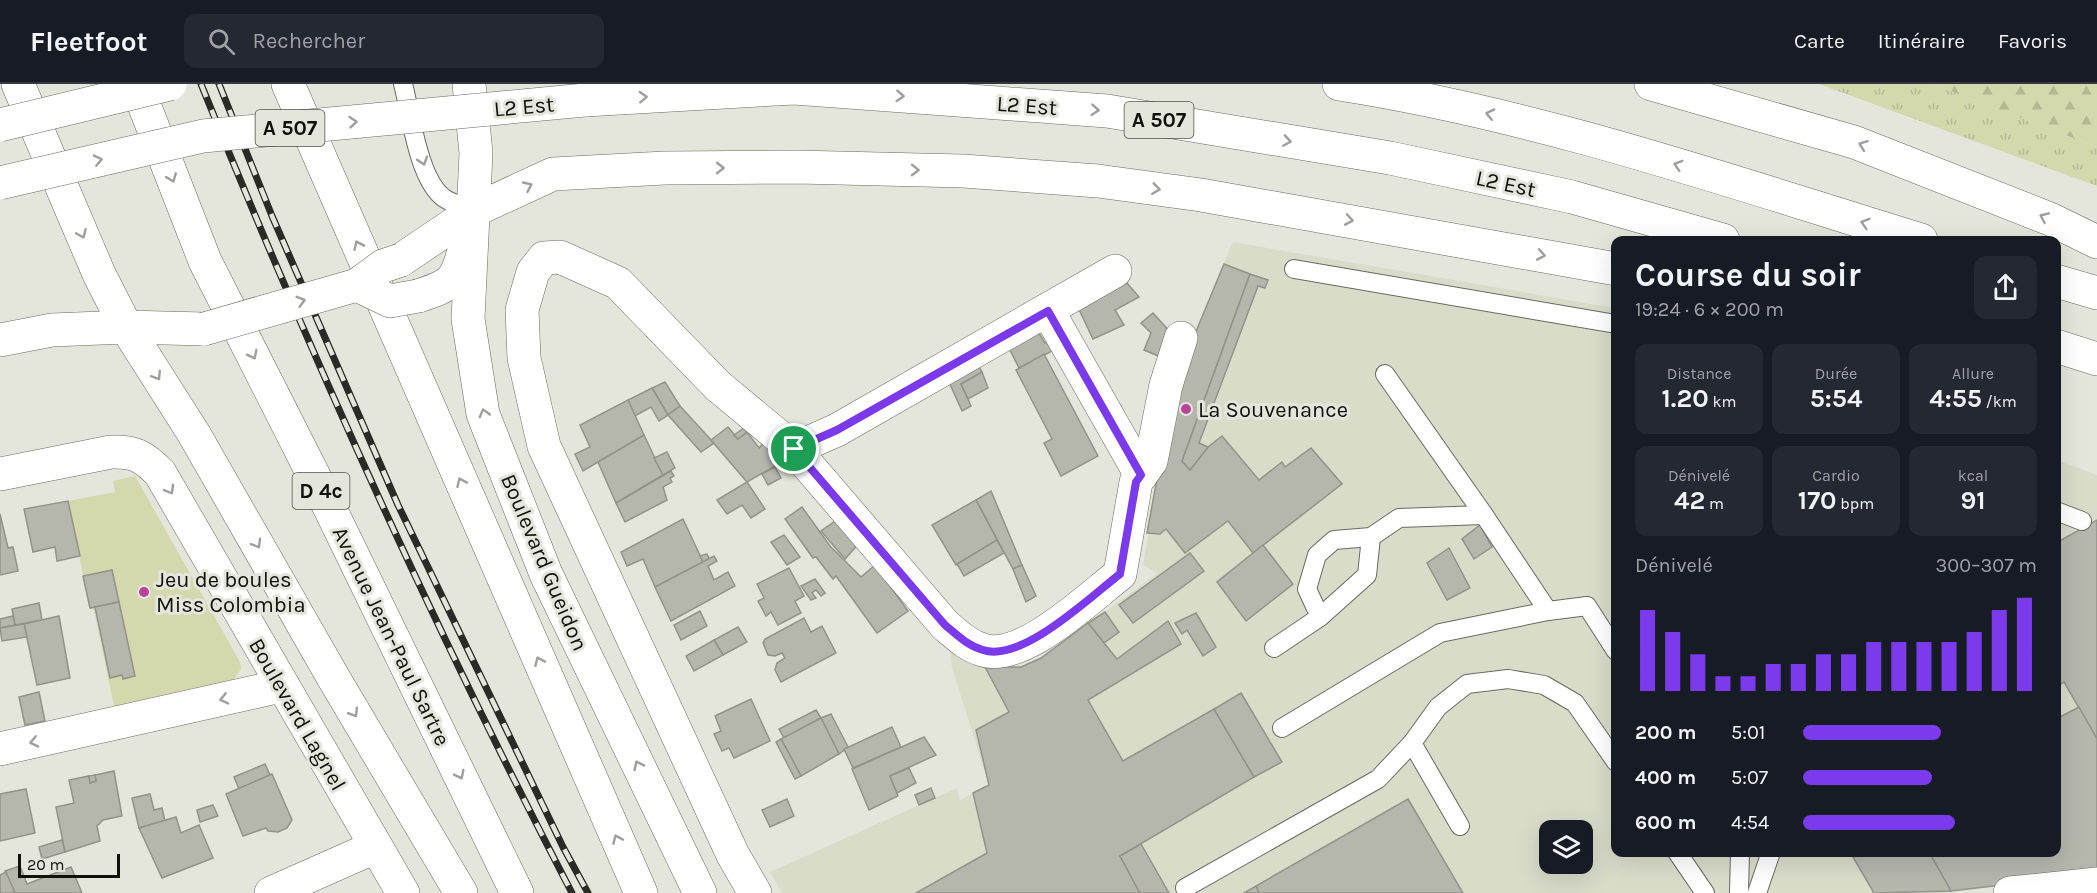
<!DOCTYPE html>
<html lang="fr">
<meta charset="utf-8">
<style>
body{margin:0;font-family:Karla,sans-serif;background:#242831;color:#f1f3f6;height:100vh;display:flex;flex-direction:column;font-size:22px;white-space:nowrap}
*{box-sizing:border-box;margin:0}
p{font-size:20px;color:#9ea1a6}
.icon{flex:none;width:33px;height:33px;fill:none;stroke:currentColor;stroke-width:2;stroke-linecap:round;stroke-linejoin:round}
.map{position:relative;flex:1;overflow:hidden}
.details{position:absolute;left:1611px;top:152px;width:450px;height:621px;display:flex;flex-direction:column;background:#171b24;border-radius:12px;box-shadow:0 6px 24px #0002}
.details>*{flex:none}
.controls{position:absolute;left:1539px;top:736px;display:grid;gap:12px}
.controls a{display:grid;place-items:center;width:54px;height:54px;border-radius:12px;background:#171b24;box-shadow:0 6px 24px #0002;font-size:30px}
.scale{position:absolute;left:18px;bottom:15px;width:102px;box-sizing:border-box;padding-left:6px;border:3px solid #10100c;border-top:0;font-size:16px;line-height:21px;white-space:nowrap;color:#10100c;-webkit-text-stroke:4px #e5e6db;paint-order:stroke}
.pin{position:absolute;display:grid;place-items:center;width:51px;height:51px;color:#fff;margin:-26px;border:3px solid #fff;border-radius:50%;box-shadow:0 2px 6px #0007}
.round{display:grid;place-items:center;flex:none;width:63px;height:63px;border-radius:12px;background:#242831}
.head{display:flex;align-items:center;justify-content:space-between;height:102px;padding:0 24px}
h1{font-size:33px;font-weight:700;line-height:45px}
.stats{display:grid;grid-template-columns:repeat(3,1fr);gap:9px;height:102px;padding:6px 24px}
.stats div{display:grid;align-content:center;border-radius:12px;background:#242831;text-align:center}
.stats b{font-size:26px;font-weight:700}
.stats small{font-size:16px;font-weight:400}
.stats p{font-size:16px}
.chart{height:168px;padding:12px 24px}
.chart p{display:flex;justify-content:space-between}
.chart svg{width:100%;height:108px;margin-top:6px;stroke:#7c3aed;stroke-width:6}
ul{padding:0 24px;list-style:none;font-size:20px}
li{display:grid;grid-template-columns:96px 72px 1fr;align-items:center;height:45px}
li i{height:15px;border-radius:8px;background:#7c3aed}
header{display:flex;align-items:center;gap:36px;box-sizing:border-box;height:84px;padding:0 30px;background:#171b24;border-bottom:2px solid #363941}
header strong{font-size:28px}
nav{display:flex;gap:33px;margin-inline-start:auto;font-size:21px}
.search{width:420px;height:54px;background:#242831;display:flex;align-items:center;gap:15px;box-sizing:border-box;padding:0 21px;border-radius:12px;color:#9ea1a6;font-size:22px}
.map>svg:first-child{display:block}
.built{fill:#dadcca;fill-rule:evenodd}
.grass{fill:url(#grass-tufts)}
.forest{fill:url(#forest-firs)}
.pitch{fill:#d3d8ad}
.building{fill:#b5b6ac;stroke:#929389;stroke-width:1.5}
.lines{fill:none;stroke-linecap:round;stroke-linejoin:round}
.lane-casing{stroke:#686a60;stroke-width:20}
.street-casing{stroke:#686a60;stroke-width:34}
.primary-casing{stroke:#686a60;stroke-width:34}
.highway-casing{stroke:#686a60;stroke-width:34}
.lane{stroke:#fff;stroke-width:18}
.street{stroke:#fff;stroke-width:33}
.primary{stroke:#fff;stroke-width:33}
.highway{stroke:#fff;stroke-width:33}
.rail-casing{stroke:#2a2a26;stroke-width:7}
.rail{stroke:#e5e6db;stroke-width:4.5;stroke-dasharray:14;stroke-linecap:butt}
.primary-bridge-casing{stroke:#686a60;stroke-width:34;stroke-linecap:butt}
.highway-bridge-casing{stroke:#686a60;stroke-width:34;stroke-linecap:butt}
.primary-bridge{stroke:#fff;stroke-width:33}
.highway-bridge{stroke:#fff;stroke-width:33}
.oneway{stroke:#9f9f9e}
.route-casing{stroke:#fff;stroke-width:12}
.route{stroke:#7c3aed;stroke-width:8}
.poi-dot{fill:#b94399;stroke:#e5e6db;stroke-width:2}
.labels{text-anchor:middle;stroke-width:6;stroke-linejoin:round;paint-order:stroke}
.shield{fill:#e5e6db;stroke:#50504a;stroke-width:1.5}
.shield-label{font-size:21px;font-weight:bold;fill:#10100c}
.street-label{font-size:22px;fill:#10100c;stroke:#e5e6db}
.poi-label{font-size:22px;fill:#10100c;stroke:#e5e6db;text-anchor:start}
</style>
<header>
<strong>Fleetfoot</strong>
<div class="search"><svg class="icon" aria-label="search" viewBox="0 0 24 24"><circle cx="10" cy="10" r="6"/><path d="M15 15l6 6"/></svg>Rechercher</div>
<nav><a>Carte</a><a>Itinéraire</a><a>Favoris</a></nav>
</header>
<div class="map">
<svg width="2097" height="809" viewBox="0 0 2097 809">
<defs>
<pattern id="grass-tufts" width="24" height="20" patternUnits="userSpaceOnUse" patternTransform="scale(1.5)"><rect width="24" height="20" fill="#d3d8ad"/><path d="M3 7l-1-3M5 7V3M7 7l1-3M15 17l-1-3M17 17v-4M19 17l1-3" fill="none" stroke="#b4b894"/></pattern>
<pattern id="forest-firs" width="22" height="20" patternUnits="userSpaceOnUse" patternTransform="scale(1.5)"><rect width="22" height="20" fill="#d3d8ad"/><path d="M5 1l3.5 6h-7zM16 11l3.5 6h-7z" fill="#b4b894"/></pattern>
</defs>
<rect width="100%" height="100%" fill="#e5e6db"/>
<path class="built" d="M1233,158L1615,224L1616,768H2056L2057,376L2097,391V790L1943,809H782L770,788L957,704L960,716L989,701L952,584L949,559L967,576L985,583H1021L1041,574L1158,489L1143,481L1175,298ZM1550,747H1582V780H1550Z"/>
<polygon class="grass" points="1819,0 1932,0 2097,63 2097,102"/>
<polygon class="forest" points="1932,0 2097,0 2097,63"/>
<polygon class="pitch" points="135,392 240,578 241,585 234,595 114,622 94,526 90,524 68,417 115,408 113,397"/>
<g class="building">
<polygon points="1224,180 1250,190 1182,377 1190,386 1208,363 1222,352 1259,396 1282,378 1285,383 1311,364 1342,400 1253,469 1228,437 1185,469 1166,445 1160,450 1147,449 1175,298"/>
<polygon points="1250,190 1268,196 1265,204 1258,202 1199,359 1208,363 1190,386 1182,377"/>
<polygon points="1120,191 1139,213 1115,226 1124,241 1093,255 1075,217"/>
<polygon points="1153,229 1172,250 1163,274 1144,266 1151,249 1141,239"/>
<polygon points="1034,241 1045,259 1055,253 1060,263 1019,284 1005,256"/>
<polygon points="1044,270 1098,372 1061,392 1044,359 1052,355 1016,286"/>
<polygon points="977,279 982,288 961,300 971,322 962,327 949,298"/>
<polygon points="982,288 988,304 968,315 961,300"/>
<polygon points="665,298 680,322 668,331 652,304"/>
<polygon points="652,304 668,331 659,337 651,323 635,332 628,316"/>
<polygon points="628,316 644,351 583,387 575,370 590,363 580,341"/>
<polygon points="680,322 714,359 701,368 668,331"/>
<polygon points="728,343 738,355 747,348 759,364 766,356 787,375 747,398 711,356"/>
<polygon points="744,344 747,348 738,355 734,351"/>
<polygon points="644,351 663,391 616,419 598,378"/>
<polygon points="667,368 675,384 663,391 654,374"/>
<polygon points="775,383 781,394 768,401 762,390"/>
<polygon points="671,387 674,392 670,394 672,398 663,403 667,416 625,438 616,419"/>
<polygon points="747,398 765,425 751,434 742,421 727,430 717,416"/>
<polygon points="991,407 1022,481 1013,485 976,416"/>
<polygon points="976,416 997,456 956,481 932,441"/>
<polygon points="68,417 80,472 57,477 55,463 33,468 24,425"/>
<polygon points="802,423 830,462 861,493 875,481 908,527 877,549 836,492 833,495 816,473 813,474 785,435"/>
<polygon points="0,430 8,464 13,463 18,487 0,491"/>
<polygon points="841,433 861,457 845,475 821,447"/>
<polygon points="683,435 703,478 655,503 643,475 627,482 621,468"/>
<polygon points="2097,436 2097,655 2064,598 2056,603 2056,459"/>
<polygon points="1480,441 1492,463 1474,475 1462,455"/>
<polygon points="784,451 800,473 787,481 771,458"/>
<polygon points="997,456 1004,469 964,492 957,480"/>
<polygon points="1263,461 1293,500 1246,537 1217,498"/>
<polygon points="1449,464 1470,504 1447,516 1427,479"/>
<polygon points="1190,469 1204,487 1133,539 1119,521"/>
<polygon points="707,470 709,474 703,478 700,472"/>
<polygon points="714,472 717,477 708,482 714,496 728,488 735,502 671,537 655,503"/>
<polygon points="1022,481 1036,512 1026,518 1013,485"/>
<polygon points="789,484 804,512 795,517 801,529 778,541 771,528 766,532 758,517 764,514 757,500"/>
<polygon points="112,486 119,518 90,524 83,492"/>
<polygon points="815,495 825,509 821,512 816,506 812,509 816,514 811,516 801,502"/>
<polygon points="119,518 135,592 123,595 122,591 110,594 95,523"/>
<polygon points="39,519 42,536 15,541 12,525"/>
<polygon points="700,527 707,542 681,556 674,541"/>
<polygon points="1105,528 1119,548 1104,559 1088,539"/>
<polygon points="1196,529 1216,563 1203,572 1187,546 1182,550 1175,539"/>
<polygon points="13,532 15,541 0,544 0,535"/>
<polygon points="59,532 70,594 37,601 24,540"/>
<polygon points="804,534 811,548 822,542 836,569 781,598 775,586 777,579 785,574 782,569 775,572 768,571 763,559 765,555"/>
<polygon points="1168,537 1181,560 1088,616 1123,677 1214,625 1254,693 1120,772 1140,809 916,809 987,769 973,709 989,701 976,646 1009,628 985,583 1021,583 1041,574 1088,539 1117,575"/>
<polygon points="24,540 27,553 2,557 0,544"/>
<polygon points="738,543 747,558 723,571 714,556"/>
<polygon points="714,556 723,571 694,587 686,572"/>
<polygon points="39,608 45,637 25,641 19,613"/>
<polygon points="1241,609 1282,678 1254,693 1214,625"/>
<polygon points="751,615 770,657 734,674 729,664 722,667 714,650 721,647 715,632"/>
<polygon points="2079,623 2097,655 2097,790 1951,807 1929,768 2056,768 2056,635"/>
<polygon points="816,626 821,634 784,654 779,645"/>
<polygon points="831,630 848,663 839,670 821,634"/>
<polygon points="821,634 839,670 801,692 781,655"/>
<polygon points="892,643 901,663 853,684 844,665"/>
<polygon points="924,653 936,671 890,692 898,712 869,726 852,685"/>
<polygon points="781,655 801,692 795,695 776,658"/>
<polygon points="265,680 270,691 239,705 234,693"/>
<polygon points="909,684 916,699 897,709 890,692"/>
<polygon points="114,687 122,732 103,736 97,742 100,757 65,768 56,723 74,719 69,696 89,692 90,699 96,697 95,691"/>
<polygon points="272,690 292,736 287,744 278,748 268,747 266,744 243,752 226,710"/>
<polygon points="95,691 96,697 90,699 89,692"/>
<polygon points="931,704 935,714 919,721 915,711"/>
<polygon points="26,705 35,749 0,757 0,710"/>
<polygon points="150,710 154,726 162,724 165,737 139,744 132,714"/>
<polygon points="787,715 794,732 770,743 762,726"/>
<polygon points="1408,715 1463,809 1259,809 1256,802"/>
<polygon points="213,721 218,732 200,738 197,726"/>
<polygon points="176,733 181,749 199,741 213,774 162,794 139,744"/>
<polygon points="62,756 65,768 42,775 39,763"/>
<polygon points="1141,760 1169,809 1140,809 1120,772"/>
<polygon points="1850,768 1929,768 1951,807 1874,809"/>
<polygon points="20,782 27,800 71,783 82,809 15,809 5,787"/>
<polygon points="6,788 15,809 0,809 0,791"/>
<polygon points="1256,802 1259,809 1244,809"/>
</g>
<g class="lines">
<defs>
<g id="lane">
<path d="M403,0C411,30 418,95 444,114C452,120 466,123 475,126"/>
<polyline points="1294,185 1616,240"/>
<polyline points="1385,290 1484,431 1548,527"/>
<polyline points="2056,427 2082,437"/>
<polyline points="1320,533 1367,491 1371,453"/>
<polyline points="1274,564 1320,533 1307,505 1317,471 1334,456 1371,453 1399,434 1484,431"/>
<polyline points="1282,644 1440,549 1548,527 1587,522 1616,567"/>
<polyline points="1412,659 1460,742"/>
<polyline points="1677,768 1705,809"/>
<polyline points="1185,804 1378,695 1412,659 1438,623 1467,600 1508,595 1544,601 1575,619 1616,678"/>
<polyline points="1739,809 1740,768"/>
<polyline points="1757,809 1771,768"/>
</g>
<g id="street">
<polyline points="1048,227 1141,391"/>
<polyline points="794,365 837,346 1115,187"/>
<path d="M0,390L111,368C134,367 143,372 160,389L403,809"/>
<polyline points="0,665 281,602"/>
<polyline points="271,809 375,763"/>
<path d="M755,809L733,771L544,362L524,274L522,226L533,188L544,174L560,173L618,199L718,302L794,365L945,541C957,551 968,562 983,566C1022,579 1090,513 1120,490L1136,398L1151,377L1166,301L1181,254"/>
<polyline points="2010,809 2097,800"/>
</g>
<g id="primary">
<polyline points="18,0 99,190 126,243 204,245"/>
<polyline points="469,0 476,69 468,235 483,330 546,490 700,809"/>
<polyline points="401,176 475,126"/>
<path d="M418,212C452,201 456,198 465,163"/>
</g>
<g id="highway">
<polyline points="136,0 205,177 320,404 517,809"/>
<polyline points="288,0 641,809"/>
<path d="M1339,0C1538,31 1729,97 1921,156"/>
<polyline points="1651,0 1854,58 2050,135 2097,158"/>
<polyline points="585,16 794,4 1107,27 1390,74 1572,113 1723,156"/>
<polyline points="475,126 553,90 665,84 797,83 963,87 1098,97 1201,111 1616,185"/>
<polyline points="2056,197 2097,209"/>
<polyline points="0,256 52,246 126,243 194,350 333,593 461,809"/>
<polyline points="2056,262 2097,275"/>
</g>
</defs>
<use href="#lane" class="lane-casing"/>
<use href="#street" class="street-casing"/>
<use href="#primary" class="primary-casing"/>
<use href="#highway" class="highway-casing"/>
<use href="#lane" class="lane"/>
<use href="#street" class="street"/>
<use href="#primary" class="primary"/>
<use href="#highway" class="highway"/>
<defs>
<g id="rail">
<path d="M201,0C312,275 435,546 572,809"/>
<polyline points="219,0 272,132 398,421 563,763 588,809"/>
</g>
</defs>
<use href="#rail" class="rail-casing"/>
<use href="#rail" class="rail"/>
<defs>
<g id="primary-bridge">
<polyline points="357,201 390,217 418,212"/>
<polyline points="204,245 357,201 383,182 401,176"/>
</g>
<g id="highway-bridge">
<polyline points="0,41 170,0"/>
<polyline points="0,99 203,52 585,16"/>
</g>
</defs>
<use href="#primary-bridge" class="primary-bridge-casing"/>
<use href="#highway-bridge" class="highway-bridge-casing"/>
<use href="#primary-bridge" class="primary-bridge"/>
<use href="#highway-bridge" class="highway-bridge"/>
</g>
<defs><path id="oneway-chevron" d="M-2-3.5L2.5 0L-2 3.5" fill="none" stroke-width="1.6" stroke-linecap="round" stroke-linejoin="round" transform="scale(1.5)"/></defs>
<g class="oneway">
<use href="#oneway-chevron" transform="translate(900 12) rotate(4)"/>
<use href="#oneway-chevron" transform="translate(643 13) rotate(-3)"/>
<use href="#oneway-chevron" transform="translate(1095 26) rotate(4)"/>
<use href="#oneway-chevron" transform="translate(1490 30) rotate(-167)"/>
<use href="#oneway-chevron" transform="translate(353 38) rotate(-5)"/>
<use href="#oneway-chevron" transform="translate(1287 57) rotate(9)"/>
<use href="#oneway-chevron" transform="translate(1863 61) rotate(-159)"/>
<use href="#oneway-chevron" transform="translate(98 76) rotate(-13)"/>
<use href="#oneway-chevron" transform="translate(423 77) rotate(72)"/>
<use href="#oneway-chevron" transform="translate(1678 81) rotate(-163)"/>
<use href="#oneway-chevron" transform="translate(720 84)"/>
<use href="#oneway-chevron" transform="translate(915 86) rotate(1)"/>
<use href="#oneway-chevron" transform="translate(172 94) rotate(69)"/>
<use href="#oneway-chevron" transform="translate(528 102) rotate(-25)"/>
<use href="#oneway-chevron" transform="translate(1156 105) rotate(8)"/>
<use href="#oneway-chevron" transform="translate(2044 133) rotate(-157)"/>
<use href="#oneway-chevron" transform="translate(1349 136) rotate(10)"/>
<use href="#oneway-chevron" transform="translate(1865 139) rotate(-163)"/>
<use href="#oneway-chevron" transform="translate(82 150) rotate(67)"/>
<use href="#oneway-chevron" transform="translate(358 161) rotate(-114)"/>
<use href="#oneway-chevron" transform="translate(1541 171) rotate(10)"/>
<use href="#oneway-chevron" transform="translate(301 217) rotate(-16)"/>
<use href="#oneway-chevron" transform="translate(253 271) rotate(63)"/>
<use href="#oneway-chevron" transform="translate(157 292) rotate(58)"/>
<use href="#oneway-chevron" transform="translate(484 329) rotate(-105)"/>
<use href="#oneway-chevron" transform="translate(461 398) rotate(-114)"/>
<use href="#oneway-chevron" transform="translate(170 406) rotate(60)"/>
<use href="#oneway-chevron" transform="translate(257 460) rotate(60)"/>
<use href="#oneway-chevron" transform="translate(539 577) rotate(-114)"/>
<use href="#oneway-chevron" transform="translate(224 615) rotate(167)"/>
<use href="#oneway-chevron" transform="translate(354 629) rotate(59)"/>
<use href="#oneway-chevron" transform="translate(34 658) rotate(167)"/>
<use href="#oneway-chevron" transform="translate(638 681) rotate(-116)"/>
<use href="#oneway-chevron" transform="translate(460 691) rotate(64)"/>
<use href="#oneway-chevron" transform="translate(617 755) rotate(-114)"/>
</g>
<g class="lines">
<defs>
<path id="route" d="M1048,227L1141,391L1136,398L1120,490C1090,513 1022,579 983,566C968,562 957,551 945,541L794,365L837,346Z"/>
</defs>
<use href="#route" class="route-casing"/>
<use href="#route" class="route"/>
</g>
<g class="poi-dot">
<circle cx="1186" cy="325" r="6"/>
<circle cx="144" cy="508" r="6"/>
</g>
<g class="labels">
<g class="shield">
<rect x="1124.5" y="18" width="69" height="36" rx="4.5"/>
<rect x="255.5" y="26" width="69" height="36" rx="4.5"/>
<rect x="292.5" y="389" width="57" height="36" rx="4.5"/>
</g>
<g class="shield-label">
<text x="1159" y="43">A 507</text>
<text x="290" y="51">A 507</text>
<text x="321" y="414">D 4c</text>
</g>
<g class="street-label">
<text transform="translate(1027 21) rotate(4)" y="8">L2 Est</text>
<text transform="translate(524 22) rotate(-5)" y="8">L2 Est</text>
<text transform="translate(1506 99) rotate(12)" y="8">L2 Est</text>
<text transform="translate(545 478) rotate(67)" y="8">Boulevard Gueidon</text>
<text transform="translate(392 552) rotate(64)" y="8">Avenue Jean-Paul Sartre</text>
<text transform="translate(298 630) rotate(60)" y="8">Boulevard Lagnel</text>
</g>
<g class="poi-label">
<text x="1198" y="333">La Souvenance</text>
<text x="156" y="503">Jeu de boules<tspan x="156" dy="25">Miss Colombia</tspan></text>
</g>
</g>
</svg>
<div class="controls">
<a><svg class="icon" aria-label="layers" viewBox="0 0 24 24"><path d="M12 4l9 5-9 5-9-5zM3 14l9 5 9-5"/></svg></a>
</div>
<div class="scale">20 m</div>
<div class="pin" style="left:794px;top:365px;background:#1e9e55"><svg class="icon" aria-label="arrive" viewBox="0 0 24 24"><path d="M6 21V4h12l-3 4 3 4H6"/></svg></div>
<section class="details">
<div class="head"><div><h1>Course du soir</h1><p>19:24 · 6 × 200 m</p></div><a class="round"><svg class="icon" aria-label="share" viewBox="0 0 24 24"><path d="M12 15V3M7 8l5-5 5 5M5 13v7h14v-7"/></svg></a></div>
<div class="stats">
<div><p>Distance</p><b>1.20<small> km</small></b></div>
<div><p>Durée</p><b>5:54</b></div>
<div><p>Allure</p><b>4:55<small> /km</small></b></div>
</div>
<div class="stats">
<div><p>Dénivelé</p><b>42<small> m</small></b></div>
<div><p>Cardio</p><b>170<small> bpm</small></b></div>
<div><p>kcal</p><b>91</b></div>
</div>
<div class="chart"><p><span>Dénivelé</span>300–307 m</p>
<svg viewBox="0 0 160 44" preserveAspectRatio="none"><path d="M5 44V11M15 44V20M25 44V29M35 44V38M45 44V38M55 44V33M65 44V33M75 44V29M85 44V29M95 44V24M105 44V24M115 44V24M125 44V24M135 44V20M145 44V11M155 44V6"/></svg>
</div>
<ul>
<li><b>200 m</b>5:01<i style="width:59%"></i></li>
<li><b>400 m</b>5:07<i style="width:55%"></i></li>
<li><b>600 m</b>4:54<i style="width:65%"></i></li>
</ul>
</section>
</div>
